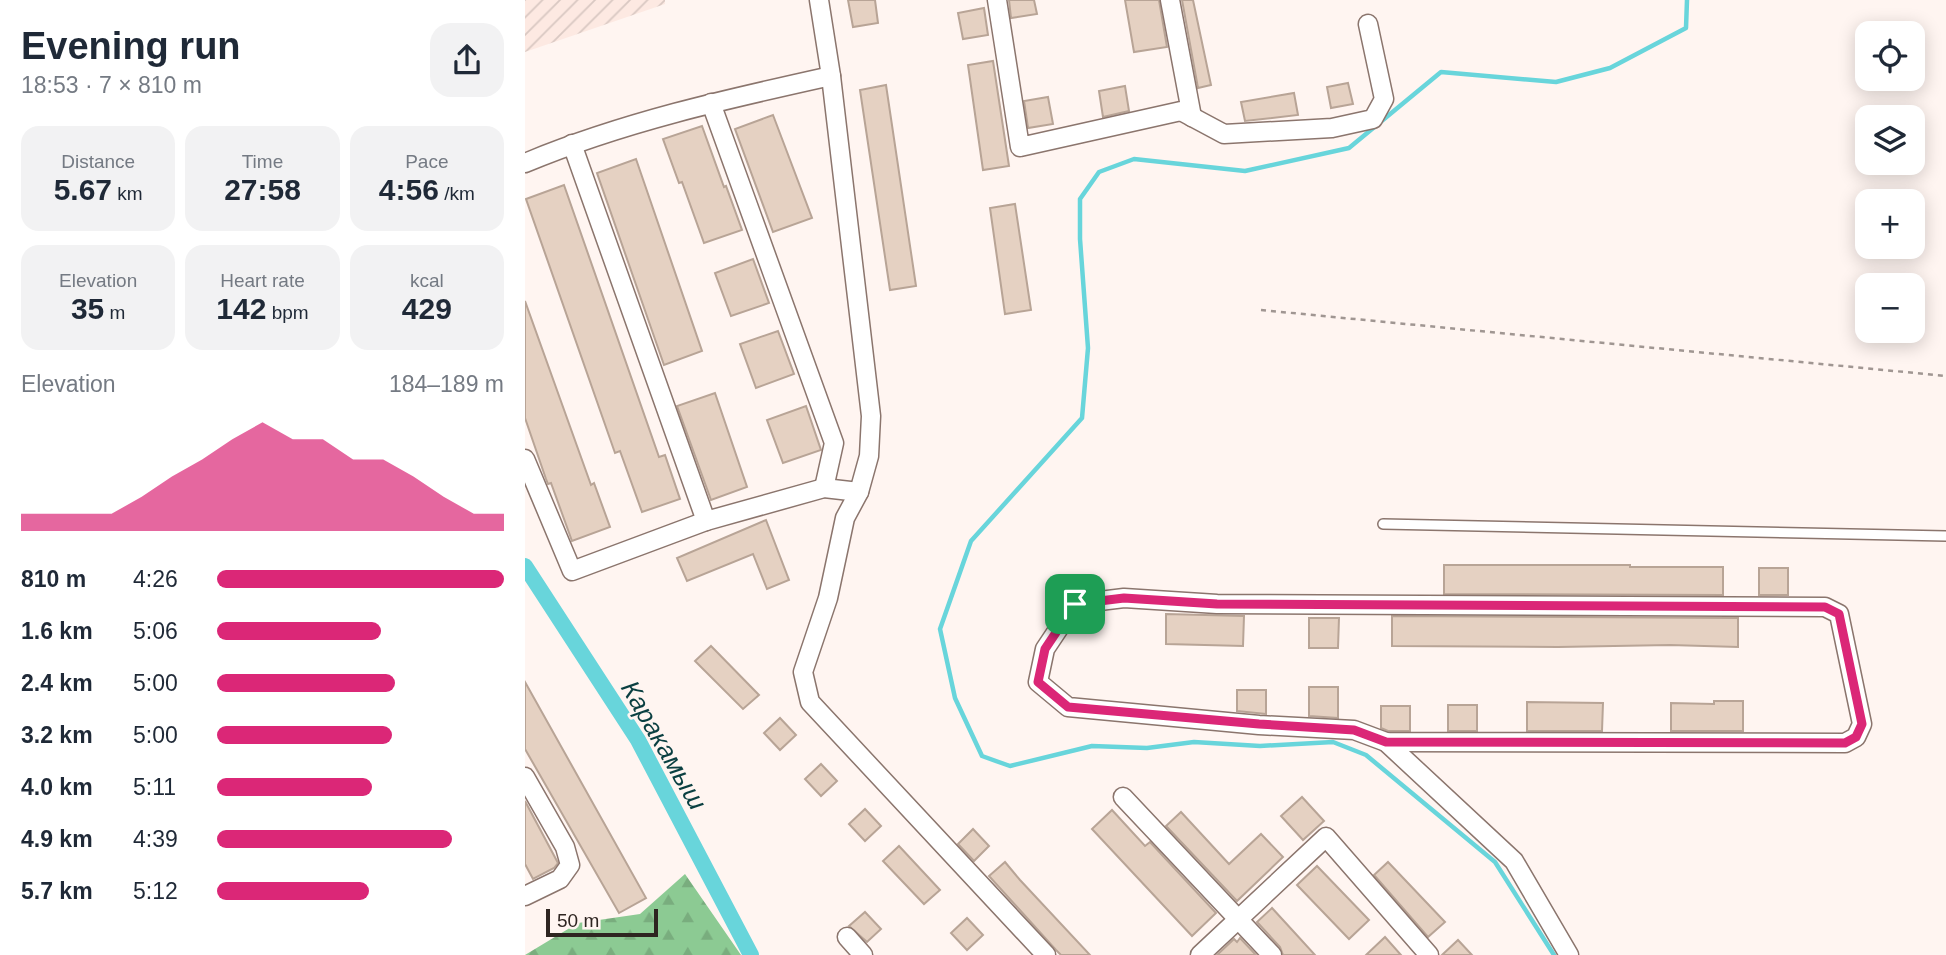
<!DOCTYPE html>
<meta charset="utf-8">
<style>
body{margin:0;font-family:Arial,sans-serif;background:#f2f2f3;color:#1f2937;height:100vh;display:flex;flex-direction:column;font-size:26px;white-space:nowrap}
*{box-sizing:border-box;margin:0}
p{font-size:23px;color:#747a83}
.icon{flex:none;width:38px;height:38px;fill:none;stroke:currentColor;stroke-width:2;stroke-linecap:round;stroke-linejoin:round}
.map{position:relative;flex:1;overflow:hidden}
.sheet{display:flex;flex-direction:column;background:#fff;width:525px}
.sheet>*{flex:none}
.buttons{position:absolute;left:1330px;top:21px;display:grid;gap:14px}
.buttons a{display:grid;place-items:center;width:70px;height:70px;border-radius:14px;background:#fff;box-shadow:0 4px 18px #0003;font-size:35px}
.scale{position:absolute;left:21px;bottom:18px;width:112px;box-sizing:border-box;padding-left:7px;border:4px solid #2e2521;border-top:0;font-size:19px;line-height:24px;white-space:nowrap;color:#2e2521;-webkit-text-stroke:5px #fff5f1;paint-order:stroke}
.pin{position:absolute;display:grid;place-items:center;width:60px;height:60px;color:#fff;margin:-30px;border-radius:14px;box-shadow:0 4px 10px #0006}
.round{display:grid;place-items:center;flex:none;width:74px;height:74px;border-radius:21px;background:#f2f2f3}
.overview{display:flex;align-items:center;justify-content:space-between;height:119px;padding:0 21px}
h1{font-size:38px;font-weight:700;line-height:52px}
.stats{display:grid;grid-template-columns:repeat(3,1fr);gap:10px;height:119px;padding:7px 21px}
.stats div{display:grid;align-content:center;border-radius:18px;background:#f2f2f3;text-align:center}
.stats b{font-size:30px;font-weight:700}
.stats small{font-size:19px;font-weight:400}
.stats p{font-size:19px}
.chart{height:196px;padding:14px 21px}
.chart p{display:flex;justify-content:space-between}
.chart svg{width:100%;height:126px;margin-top:7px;fill:#db2777;opacity:.7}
ul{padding:0 21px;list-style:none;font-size:23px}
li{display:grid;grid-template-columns:112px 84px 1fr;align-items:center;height:52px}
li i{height:18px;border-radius:9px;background:#db2777}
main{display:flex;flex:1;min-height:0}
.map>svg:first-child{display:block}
.industrial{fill:url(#industrial-furrows)}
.forest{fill:url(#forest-firs)}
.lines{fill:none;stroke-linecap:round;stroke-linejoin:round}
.stream{stroke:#68d5db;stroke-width:4.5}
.canal{stroke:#68d5db;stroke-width:16}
.building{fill:#e5d1c2;stroke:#b8a496;stroke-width:2}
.service-casing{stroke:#8b756d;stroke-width:12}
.minor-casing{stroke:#8b756d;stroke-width:21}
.path{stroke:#a09692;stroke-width:2.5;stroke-dasharray:5 5;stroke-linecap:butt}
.service{stroke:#fff;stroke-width:9}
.minor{stroke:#fff;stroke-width:18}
.route-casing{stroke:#fff;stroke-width:14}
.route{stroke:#db2777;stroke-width:9}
.labels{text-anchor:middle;stroke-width:5;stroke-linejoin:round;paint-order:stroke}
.water-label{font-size:26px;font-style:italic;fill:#0a3f41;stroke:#fff5f1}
</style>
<main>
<section class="sheet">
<div class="overview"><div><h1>Evening run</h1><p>18:53 · 7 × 810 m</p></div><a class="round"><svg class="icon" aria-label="share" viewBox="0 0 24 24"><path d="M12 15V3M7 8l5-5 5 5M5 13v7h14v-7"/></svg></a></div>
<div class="stats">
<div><p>Distance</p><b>5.67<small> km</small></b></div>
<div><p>Time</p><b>27:58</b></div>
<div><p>Pace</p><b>4:56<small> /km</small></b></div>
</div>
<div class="stats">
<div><p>Elevation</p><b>35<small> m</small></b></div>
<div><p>Heart rate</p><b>142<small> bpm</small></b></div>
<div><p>kcal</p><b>429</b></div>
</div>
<div class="chart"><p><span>Elevation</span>184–189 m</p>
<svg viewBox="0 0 160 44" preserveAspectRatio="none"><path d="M0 44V38L10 38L20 38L30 38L40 32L50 25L60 19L70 12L80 6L90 12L100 12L110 19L120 19L130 25L140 32L150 38L160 38V44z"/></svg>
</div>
<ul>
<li><b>810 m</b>4:26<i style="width:100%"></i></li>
<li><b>1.6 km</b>5:06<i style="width:57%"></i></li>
<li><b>2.4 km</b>5:00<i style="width:62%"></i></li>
<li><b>3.2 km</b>5:00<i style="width:61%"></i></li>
<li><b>4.0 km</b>5:11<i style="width:54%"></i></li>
<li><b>4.9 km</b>4:39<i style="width:82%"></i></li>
<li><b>5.7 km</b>5:12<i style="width:53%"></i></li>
</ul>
</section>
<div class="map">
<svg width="1421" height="955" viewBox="0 0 1421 955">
<defs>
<pattern id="industrial-furrows" width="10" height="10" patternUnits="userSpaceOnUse" patternTransform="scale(1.75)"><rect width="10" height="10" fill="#fde9e2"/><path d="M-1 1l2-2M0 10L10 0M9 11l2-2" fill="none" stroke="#d9c8c2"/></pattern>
<pattern id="forest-firs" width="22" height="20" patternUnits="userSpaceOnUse" patternTransform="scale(1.75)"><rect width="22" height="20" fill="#8cca93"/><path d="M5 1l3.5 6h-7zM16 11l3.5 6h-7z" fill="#79ad7e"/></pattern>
</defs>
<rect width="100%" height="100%" fill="#fff5f1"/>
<polygon class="industrial" points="0,0 140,0 140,4 0,52"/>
<polygon class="forest" points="160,874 216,955 0,955 53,923 115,914"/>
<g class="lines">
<polyline class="stream" points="1029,955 970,862 841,755 808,742 735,746 669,742 622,748 567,746 485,766 457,756 430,698 415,629 446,541 557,418 563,348 555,239 555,199 574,172 609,159 720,171 824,148 916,72 1031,82 1085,68 1161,28 1162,0"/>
<polyline class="canal" points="0,566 113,740 226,955"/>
</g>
<g class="building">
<polygon points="323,0 350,0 353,23 328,27"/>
<polygon points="484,0 509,0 512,14 486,18"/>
<polygon points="600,0 634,0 642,47 609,52"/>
<polygon points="657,0 668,0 686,85 673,88"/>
<polygon points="459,8 463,35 438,39 433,13"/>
<polygon points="468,61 484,166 458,170 443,65"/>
<polygon points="823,83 828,104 806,108 802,87"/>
<polygon points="361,85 391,286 365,290 335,90"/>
<polygon points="600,86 604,111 578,117 574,91"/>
<polygon points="769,93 773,115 720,121 716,102"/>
<polygon points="523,97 528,124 503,128 499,101"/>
<polygon points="248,115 287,218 248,232 210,129"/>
<polygon points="177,126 199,187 201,186 217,230 179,243 157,182 154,183 138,139"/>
<polygon points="111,159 177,351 139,365 72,173"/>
<polygon points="39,185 134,457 140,455 155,499 117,512 95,451 90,453 1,199"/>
<polygon points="490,204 506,310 480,314 465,208"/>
<polygon points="228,259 244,303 206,316 190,273"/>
<polygon points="0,301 66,485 69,483 85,527 47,541 26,483 23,484 21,479 0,418"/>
<polygon points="253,331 269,374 231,388 215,344"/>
<polygon points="190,393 222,487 186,500 152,406"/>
<polygon points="281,406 296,450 258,463 242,420"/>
<polygon points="241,520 264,580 242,589 228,554 162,581 152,558"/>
<polygon points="919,565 1105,565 1105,567 1198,567 1198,595 919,594"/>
<rect x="1234" y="568" width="29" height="27"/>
<polygon points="641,614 719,616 718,646 641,644"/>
<polygon points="867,616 1213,618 1213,647 1145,645 1033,647 867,646"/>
<polygon points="784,618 814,618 813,648 784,648"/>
<polygon points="186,646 234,695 218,709 170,661"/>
<polygon points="0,682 121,898 94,913 0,749"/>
<polygon points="784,687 813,687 813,718 784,716"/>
<polygon points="712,690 741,690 741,714 712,711"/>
<polygon points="1189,701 1218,701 1218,731 1146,731 1146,703 1189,704"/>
<polygon points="1002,702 1078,703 1077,731 1002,731"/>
<rect x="923" y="705" width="29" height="26"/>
<polygon points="856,706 885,706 885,731 863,731 856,728"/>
<polygon points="255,718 271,735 255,750 239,733"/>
<polygon points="296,764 312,781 296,796 280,779"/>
<polygon points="777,797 799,821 778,840 756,816"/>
<polygon points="0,801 33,863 29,868 8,879 0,864"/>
<polygon points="340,809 356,826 340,841 324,824"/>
<polygon points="587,810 620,846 625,842 691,913 667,936 567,829"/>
<polygon points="656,812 704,864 736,834 758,857 712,901 641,826"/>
<polygon points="448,829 464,846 449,861 433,844"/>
<polygon points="374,846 415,890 399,904 358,861"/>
<polygon points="480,862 495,880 565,955 536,955 531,950 464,876"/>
<polygon points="863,862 920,922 903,937 849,875"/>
<polygon points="792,866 844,920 824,939 772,885"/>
<polygon points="747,908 769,932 790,955 758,955 755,947 732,922"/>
<polygon points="340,912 356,929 342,942 324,926"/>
<polygon points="442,918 458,935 442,950 426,933"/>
<polygon points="860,937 876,955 841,955"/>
<polygon points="715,938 731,955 692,955 709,939 712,942"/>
<polygon points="933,940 947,955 917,955"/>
</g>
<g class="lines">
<defs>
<polyline id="service" points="858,524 1421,536"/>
<g id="minor">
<polyline points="294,0 306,76 346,416 344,456 334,492 320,518 303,598 278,672 285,702 521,955"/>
<polyline points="472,0 495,147 656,111 699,134 807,128 848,119 859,99 843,24"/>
<polyline points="645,0 667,117"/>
<polyline points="186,103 309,443 299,488"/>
<polyline points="47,144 181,521"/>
<path d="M0,163C98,122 202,99 306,76"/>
<polyline points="0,459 47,571 181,521 299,488 334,492"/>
<polygon points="599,598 692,604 1300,607 1314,614 1337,724 1331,737 1320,743 861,742 829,730 734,725 543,707 513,682 520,649 550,604"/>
<polyline points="861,742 989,861 1044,955"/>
<polyline points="0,777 40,847 45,865 35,879 0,896"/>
<polyline points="598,797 747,955"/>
<polyline points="322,937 338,955"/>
<polyline points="675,955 801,837 904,955"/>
</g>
</defs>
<use href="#service" class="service-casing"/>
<use href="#minor" class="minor-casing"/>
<polyline class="path" points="736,310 1421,376"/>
<use href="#service" class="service"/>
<use href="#minor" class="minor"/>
</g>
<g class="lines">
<defs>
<polygon id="route" points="599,598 692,604 1300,607 1314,614 1337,724 1331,737 1320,743 861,742 829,730 734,724 543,707 513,682 520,649 550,604"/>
</defs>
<use href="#route" class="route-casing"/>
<use href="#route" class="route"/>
</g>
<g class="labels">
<g class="water-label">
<text transform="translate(139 745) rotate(60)" y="9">Каракамыш</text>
</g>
</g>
</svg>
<div class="buttons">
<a><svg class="icon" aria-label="locate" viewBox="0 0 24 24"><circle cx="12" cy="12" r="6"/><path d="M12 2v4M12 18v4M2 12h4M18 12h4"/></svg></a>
<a><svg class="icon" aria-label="layers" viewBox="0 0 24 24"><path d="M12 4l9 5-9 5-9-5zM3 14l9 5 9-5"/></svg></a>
<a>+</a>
<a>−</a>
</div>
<div class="scale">50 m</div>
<div class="pin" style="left:550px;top:604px;background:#1e9e55"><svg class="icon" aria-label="arrive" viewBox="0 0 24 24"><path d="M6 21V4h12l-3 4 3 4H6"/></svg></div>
</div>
</main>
